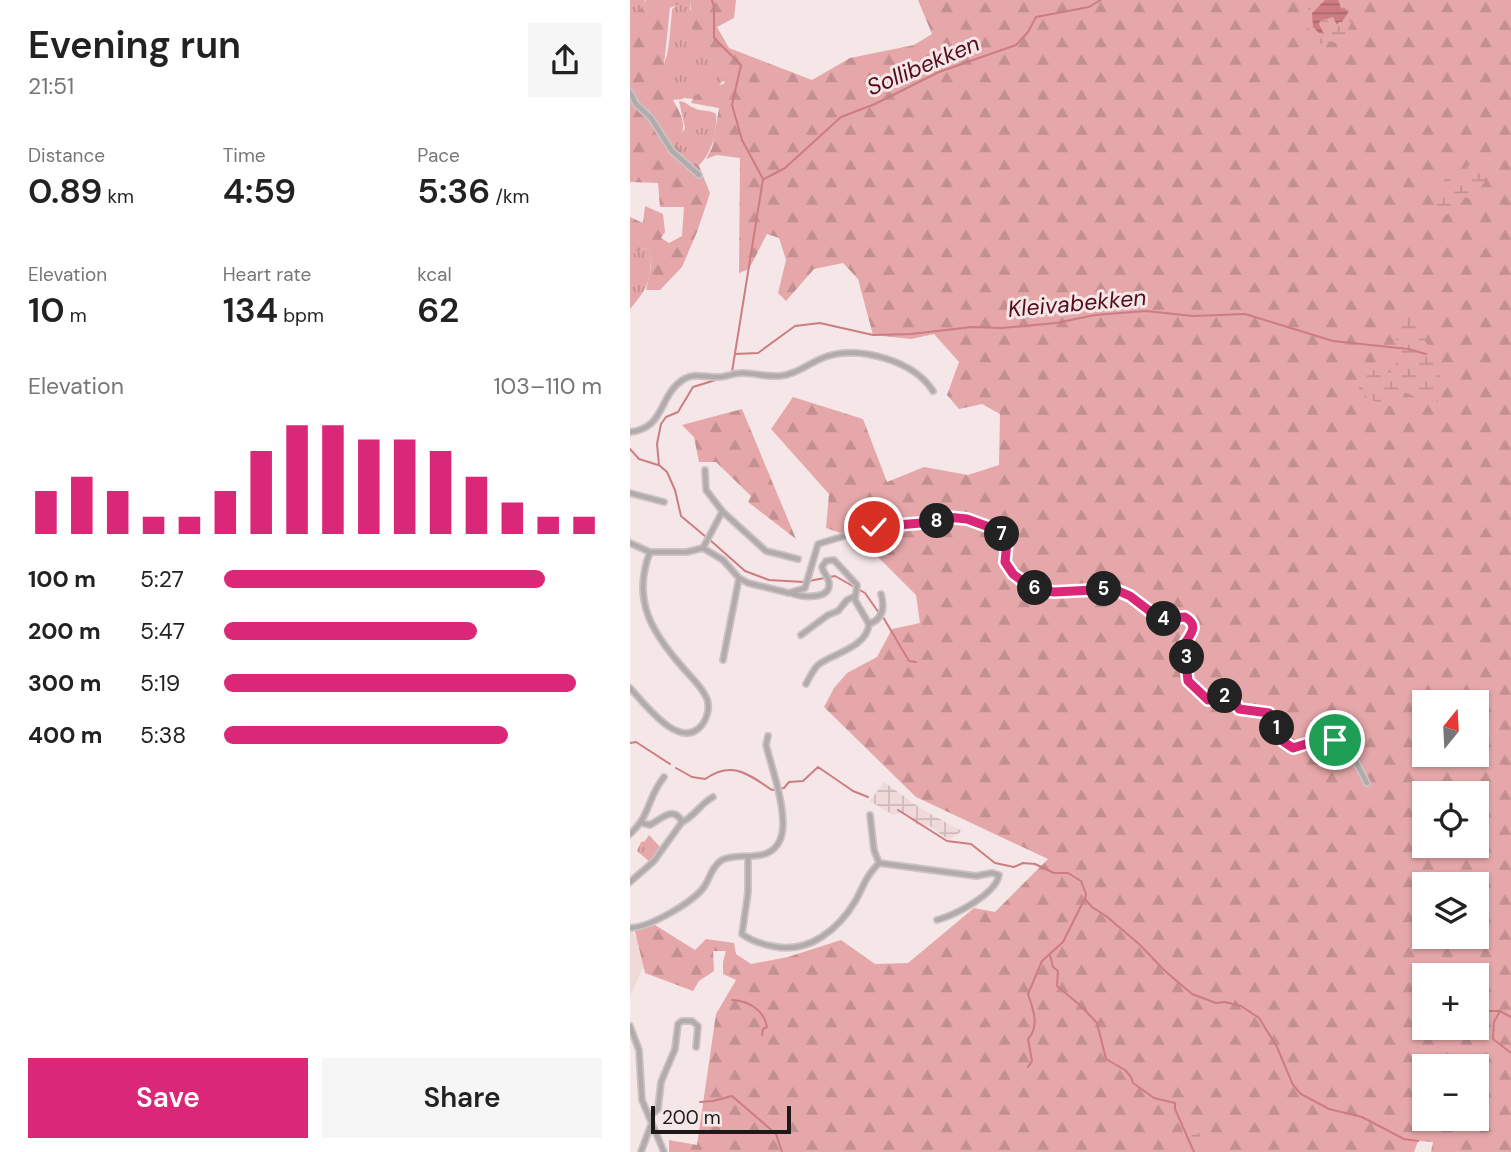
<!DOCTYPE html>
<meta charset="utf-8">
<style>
body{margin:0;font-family:"DM Sans",sans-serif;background:#f6f6f6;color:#222;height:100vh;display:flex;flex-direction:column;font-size:26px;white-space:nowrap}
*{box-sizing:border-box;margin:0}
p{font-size:23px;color:#767676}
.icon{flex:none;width:38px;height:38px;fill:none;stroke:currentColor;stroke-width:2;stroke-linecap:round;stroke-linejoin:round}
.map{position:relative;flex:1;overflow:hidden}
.side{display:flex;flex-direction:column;background:#fff;width:630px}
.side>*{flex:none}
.needle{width:46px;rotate:18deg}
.tools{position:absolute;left:782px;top:690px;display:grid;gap:14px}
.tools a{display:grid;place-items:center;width:77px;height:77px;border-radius:0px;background:#fff;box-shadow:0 2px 5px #0004;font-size:35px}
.scale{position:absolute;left:21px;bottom:18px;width:140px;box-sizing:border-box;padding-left:7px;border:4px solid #1e1919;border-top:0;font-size:19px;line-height:24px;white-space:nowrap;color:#1e1919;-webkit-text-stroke:5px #f5e7e7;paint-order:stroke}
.pin{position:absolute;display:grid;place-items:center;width:60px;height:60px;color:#fff;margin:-30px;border:4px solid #fff;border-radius:50%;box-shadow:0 2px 7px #0007}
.km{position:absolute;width:35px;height:35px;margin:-18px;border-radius:50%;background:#222;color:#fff;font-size:19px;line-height:35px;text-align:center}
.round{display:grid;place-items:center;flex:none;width:74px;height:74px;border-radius:0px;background:#f6f6f6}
.headline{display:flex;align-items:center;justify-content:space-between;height:119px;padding:0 28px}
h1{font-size:38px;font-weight:600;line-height:52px}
.stats{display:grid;grid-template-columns:repeat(3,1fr);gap:10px;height:119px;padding:7px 28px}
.stats div{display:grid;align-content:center}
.stats b{font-size:35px;font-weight:600}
.stats small{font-size:19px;font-weight:400}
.stats p{font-size:19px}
.chart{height:196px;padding:14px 28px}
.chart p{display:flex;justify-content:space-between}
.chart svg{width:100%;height:126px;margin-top:7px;stroke:#db2777;stroke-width:6}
.primary-button{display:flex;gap:14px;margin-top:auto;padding:14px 28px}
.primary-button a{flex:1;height:80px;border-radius:0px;background:#db2777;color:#fff;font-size:28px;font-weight:600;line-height:80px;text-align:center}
.primary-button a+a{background:#f6f6f6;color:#222}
ul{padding:0 28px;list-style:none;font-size:23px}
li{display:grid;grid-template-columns:112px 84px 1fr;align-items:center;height:52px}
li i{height:18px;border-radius:9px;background:#db2777}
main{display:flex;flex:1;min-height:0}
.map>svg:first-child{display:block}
.built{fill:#f0d9d9}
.industrial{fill:url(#industrial-grid)}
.grass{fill:url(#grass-tufts)}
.forest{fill:url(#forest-firs);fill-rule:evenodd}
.wetland{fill:url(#wetland-marsh)}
.water{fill:url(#water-rules)}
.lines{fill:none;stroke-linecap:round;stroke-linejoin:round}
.stream{stroke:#cd7d81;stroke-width:2}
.minor-casing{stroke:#cec2c2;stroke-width:8}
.minor{stroke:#b1abab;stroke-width:4.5}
.route-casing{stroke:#fff;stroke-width:14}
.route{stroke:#db2777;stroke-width:9}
.labels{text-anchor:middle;stroke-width:6;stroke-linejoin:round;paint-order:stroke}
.water-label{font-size:23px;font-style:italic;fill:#560d1a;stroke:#f5e7e7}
</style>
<main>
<section class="side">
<div class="headline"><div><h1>Evening run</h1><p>21:51</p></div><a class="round"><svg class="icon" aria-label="share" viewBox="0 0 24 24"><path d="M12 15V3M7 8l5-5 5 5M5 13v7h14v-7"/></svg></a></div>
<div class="stats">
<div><p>Distance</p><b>0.89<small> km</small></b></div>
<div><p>Time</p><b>4:59</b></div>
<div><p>Pace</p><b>5:36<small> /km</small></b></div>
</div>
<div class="stats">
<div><p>Elevation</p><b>10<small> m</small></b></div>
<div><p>Heart rate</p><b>134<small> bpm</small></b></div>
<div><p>kcal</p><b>62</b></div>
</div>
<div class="chart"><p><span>Elevation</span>103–110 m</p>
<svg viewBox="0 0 160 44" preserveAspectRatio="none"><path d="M5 44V29M15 44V24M25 44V29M35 44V38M45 44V38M55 44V29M65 44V15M75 44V6M85 44V6M95 44V11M105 44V11M115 44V15M125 44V24M135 44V33M145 44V38M155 44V38"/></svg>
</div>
<ul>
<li><b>100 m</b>5:27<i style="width:85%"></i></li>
<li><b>200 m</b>5:47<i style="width:67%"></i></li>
<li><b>300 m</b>5:19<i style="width:93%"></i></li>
<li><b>400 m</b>5:38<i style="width:75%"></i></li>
</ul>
<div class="primary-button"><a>Save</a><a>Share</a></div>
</section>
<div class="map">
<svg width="881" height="1152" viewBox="0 0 881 1152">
<defs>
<pattern id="industrial-grid" width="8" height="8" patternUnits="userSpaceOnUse" patternTransform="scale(1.75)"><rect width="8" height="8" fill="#f0d9d9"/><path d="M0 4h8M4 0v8" fill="none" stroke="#cdbaba"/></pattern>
<pattern id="grass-tufts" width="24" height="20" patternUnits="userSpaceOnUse" patternTransform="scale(1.75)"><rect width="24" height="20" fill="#e5a7a9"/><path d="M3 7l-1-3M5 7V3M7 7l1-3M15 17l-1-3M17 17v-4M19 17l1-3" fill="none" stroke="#c48f91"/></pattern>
<pattern id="forest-firs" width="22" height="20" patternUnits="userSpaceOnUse" patternTransform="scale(1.75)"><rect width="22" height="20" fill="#e5a7a9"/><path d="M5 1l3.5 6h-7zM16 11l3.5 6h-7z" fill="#c48f91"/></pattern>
<pattern id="wetland-marsh" width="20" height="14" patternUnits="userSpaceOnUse" patternTransform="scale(1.75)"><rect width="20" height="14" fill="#e5a7a9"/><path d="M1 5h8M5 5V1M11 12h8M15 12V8" fill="none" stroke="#c48f91"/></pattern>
<pattern id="water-rules" width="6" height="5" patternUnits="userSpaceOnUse" patternTransform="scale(1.75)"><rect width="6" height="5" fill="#cd7d81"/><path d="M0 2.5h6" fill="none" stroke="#a66669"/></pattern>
</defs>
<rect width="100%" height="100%" fill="#f5e7e7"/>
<polygon class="built" points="0,932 3,932 14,950 14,966 0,996"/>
<polygon class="industrial" points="254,782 293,810 332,831 319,840 300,826 288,825 272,812 263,815 240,801"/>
<g class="grass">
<polygon points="0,0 15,0 8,22 0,23"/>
<path d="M53,0H60V9L96,75C91,87 80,94 66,98C50,102 32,88 33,70C34,63 37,56 38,49C40,36 41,22 42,9Z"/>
<path d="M49,101C57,102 57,105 64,108C72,112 79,109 86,114C87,132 82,154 68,166L61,163L46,148V143L55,128Z"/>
<path d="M14,248L21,252C21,280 18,288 0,309V255Z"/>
<polygon points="19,835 31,848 20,862 7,851 11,842 15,841"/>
</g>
<g class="forest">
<path d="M16,0H58L40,8L34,65L35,79L53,96V99L43,100C54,120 57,125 47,146L56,158L69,166L80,193L67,232L52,267L30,290H16L21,267V252L14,248L0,255V217L13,223L15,206L33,214L35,232L31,238L39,243L52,236L54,207H30L28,183L0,182V21H3Z"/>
<path d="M60,0H106L104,18L87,27L99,48L182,80L220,58L284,45L302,34L288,0H881V1152H801L803,1142L788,1141L784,1152H39V1140L67,1145L86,1014L106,980L93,974V962L96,951H83L84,971L69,981L63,991L15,973L5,931L25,925L65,950L76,939L104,943L106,954L121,964L158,957L211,940L245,964L278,963L344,908L365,912L418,859L286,797L194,707L204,688L217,673L247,657L262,629L290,623L286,595L231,540L196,528L199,494L141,429L163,397L233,419L257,482L294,467L338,475L369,465L370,414L352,404L329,409L317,395L329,362L304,334L281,339L243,335L228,279L213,263L184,269L156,301L148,293L156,260L149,238L137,234L119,269L109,273L110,158L87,155L76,159L82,148L89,108L61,103L64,96L95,83L68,44L63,40ZM794,702H847V754H794ZM794,793H847V845H794ZM794,884H847V936H794ZM794,975H847V1027H794ZM794,1066H847V1118H794Z"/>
<polygon points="112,409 166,539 118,502 121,496 86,462 69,462 64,437 52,425"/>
</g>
<g class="wetland">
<path d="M688,0H695L682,13L692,31L689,23L690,21L703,17L709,22L718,11L711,8L708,0H726C728,14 717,35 706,43L701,41L690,44L689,39C679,35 671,19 679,8C681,5 685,3 688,0Z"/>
<polygon points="849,158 858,164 854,183 842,199 832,197 817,215 806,207 807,192 820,171 837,167"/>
<path d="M775,318L786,323L801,352L800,356C813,376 814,384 806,406L774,392L769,404L764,408L739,399L729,389L730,375L737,369L762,373L766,367C766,349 763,334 775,318Z"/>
<polygon points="552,1130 569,1133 577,1152 562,1152"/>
</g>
<polygon class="water" points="695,0 708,0 711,8 719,11 712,22 709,22 707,25 703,17 690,21 689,24 694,34 689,33 683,27 682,13"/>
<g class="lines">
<g class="stream">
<polyline points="82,0 84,7 84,38 111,65 102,105 112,140 133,179 102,372"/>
<polyline points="134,179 155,168 211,117 245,104 309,72 386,45 398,32 406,17 459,7 471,0"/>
<polyline points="105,354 128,353 165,326 190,323 243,335 281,334 342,327 371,328 426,323 465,315 516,311 563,316 615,314 703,341 778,349 796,354"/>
<polyline points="0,449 9,459 28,465"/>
<polyline points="76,537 51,516 45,490 37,472 29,465 27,444 31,424 36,417 48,412 63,387 92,378"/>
<polyline points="80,540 115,571 139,580 174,582 205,576 235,593 249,613"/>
<polyline points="253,617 279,661 286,662"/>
<polyline points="0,743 6,742 40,764"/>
<path d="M46,768L62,777L75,779C102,760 118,774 142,790L154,788L159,782L173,781L188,767L223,791L238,797"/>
<polyline points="268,810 317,841 341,844 365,863 384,867 393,863 405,864 424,873 438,873 451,881 456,894 455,899 462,907 476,916 509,944 535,971 562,994 586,1003 595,1002 611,1006 629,1018 647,1047 663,1085 671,1094 699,1109 732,1117 774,1139 788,1141"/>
<polyline points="420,955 423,967 428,971 427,986 451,1006 467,1023 476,1059 495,1070 501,1077 503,1083 524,1098 545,1103 545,1109 564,1152"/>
<path d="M102,1000C119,1001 134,1010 137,1027L133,1029L132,1035"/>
<polyline points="853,1011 870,1011 881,1017"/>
<polyline points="870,1011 864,1022 863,1039 881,1053"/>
<path d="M398,1067L402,1061L398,1039C410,1026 403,1009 398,994L412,961L433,942L454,900"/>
<polyline points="70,1102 83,1101 102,1096 146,1134 152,1152"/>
</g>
<defs>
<g id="minor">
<polyline points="0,92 6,104 21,118 42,151 69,175"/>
<path d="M0,432C36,428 28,395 54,379C64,373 74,377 85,377C94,378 103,373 112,373C124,373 136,377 149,376C167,375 181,361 198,356C231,346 284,361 303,391"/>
<polyline points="75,470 76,490 93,512 136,551 168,559"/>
<polyline points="0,493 34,502"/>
<path d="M0,543L20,552H57L73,548L93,560L109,578L118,583L159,593L175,588L188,544L244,527L303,522L317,517H327L370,532L377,542C376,547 373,553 374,558C375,565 381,572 386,576C417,606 450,583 485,590C504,593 514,610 530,619L551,616L559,619L564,628L562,635L553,645L557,656L556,674L558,681L578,700L594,695L602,697L609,709L639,713L654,742L663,748L679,743L710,741L719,749L737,783"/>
<polyline points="73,548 92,512"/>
<path d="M163,594C173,597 201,600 199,583C199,577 193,573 192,567L196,561L204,560L227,585L225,600L239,624C237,648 201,654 188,665C183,670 179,678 176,684"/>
<path d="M239,624C253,619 255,608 251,594"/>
<polyline points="171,635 198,615 208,611 217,600 225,596"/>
<polyline points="93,660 109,578"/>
<path d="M0,688C15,704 50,752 72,725C77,718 80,708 77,699C73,688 62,678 54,669C23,634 1,601 20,552"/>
<polyline points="240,815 244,850 249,863"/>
<path d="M52,822C64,817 71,803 83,797"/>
<path d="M0,834C21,815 17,798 34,777"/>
<path d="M118,858V892L112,934C121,941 132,944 142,946C178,955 209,929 226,900C235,883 235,878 249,863L346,876L362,873L369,875C366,894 325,915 307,920"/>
<path d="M0,882L24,861L52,822C44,805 31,819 20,825L12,823"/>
<path d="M0,928C20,927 62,903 74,887C80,878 82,866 92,860C109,851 139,865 150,840C160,818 142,769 136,745L138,736"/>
<polyline points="0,1026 9,1050 12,1100 34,1152"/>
<polyline points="19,1117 28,1109 31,1082 45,1049 48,1024 52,1021 62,1021 68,1026 66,1047"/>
<polyline points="11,1152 21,1125"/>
</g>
</defs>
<use href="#minor" class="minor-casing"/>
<use href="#minor" class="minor"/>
</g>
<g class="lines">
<defs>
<path id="route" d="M244,527L303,522L317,517L337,519L370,531L377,542L375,562L383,574L395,583L409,590L424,592L484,589L500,596L530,619L555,617C570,626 560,634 554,645L558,681L578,700L594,695L602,697L609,709L639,713L654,742L663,748L679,743H696L705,740"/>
</defs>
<use href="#route" class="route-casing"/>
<use href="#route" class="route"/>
</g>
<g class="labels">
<g class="water-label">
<text transform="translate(293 65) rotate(-23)" y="8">Sollibekken</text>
<text transform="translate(447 303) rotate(-5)" y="8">Kleivabekken</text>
</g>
</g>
</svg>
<div class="tools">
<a><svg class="needle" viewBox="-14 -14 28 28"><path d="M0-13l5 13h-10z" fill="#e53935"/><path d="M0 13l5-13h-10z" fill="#767676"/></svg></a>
<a><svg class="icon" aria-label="locate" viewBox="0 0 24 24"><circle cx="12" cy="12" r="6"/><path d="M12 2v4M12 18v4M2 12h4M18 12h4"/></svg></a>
<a><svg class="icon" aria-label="layers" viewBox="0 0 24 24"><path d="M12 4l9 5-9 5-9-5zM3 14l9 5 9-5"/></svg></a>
<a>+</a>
<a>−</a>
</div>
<div class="scale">200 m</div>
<div class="pin" style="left:705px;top:740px;background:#1e9e55"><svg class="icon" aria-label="arrive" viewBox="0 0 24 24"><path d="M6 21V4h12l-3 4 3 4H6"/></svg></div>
<div class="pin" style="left:244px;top:527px;background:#d93025"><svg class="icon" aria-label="check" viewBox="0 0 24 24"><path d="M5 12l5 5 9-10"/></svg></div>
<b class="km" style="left:647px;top:728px">1</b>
<b class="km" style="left:595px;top:696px">2</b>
<b class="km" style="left:557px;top:657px">3</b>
<b class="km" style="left:534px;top:619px">4</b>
<b class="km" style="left:474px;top:589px">5</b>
<b class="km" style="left:405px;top:588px">6</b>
<b class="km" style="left:372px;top:534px">7</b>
<b class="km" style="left:307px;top:521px">8</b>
</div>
</main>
